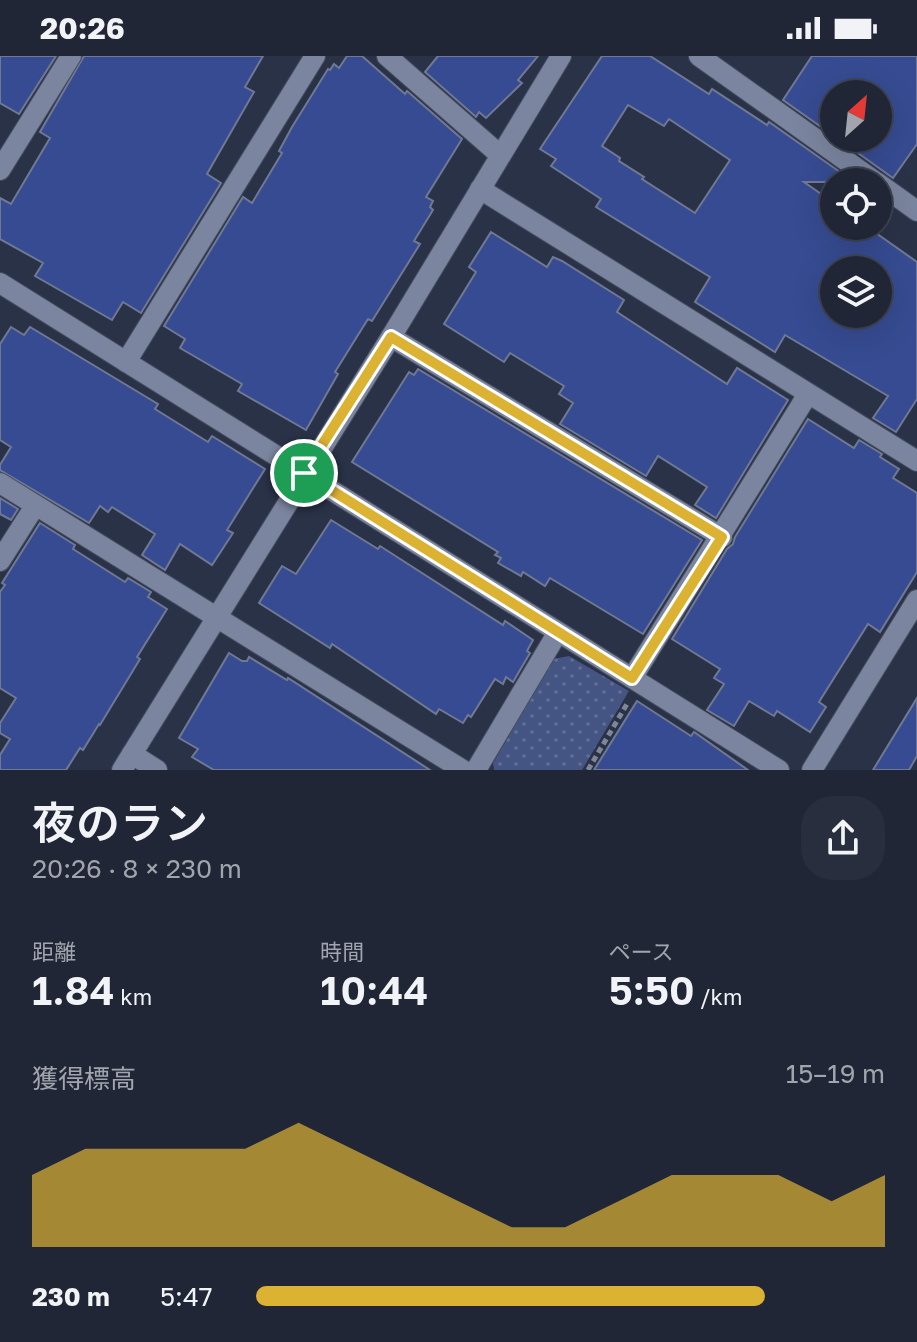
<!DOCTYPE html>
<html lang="ja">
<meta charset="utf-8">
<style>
body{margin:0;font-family:"Golos Text","Noto Sans JP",sans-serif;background:#282e3e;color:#f1f3f6;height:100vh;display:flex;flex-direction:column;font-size:30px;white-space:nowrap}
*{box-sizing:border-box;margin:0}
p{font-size:26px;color:#a2a5ad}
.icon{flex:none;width:44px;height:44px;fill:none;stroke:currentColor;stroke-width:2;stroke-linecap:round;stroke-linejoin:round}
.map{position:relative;height:714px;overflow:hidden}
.panel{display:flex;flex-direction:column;background:#202636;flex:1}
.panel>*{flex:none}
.needle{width:52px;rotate:27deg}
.buttons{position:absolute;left:820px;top:24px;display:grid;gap:16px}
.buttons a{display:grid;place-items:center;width:72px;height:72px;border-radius:50%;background:#202636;box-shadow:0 8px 32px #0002,0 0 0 2px #3d4351;font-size:40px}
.pin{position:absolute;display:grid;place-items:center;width:68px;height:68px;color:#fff;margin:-34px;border:4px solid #fff;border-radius:50%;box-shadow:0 2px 8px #0007}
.round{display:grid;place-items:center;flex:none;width:84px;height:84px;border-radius:32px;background:#282e3e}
.summary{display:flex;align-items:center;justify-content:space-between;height:136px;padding:0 32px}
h1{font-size:44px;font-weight:600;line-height:60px}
.metrics{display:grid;grid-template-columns:repeat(3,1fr);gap:12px;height:136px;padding:8px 32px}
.metrics div{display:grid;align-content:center}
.metrics b{font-size:40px;font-weight:600}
.metrics small{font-size:22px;font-weight:400}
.metrics p{font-size:22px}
.chart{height:224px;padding:16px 32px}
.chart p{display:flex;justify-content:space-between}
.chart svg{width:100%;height:144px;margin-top:8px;fill:#dcb233;opacity:.7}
ul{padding:0 32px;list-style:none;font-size:26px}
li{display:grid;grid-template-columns:128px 96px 1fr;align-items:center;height:60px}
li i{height:20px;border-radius:10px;background:#dcb233}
.status{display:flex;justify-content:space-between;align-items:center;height:56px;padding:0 40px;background:#202636;direction:ltr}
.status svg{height:22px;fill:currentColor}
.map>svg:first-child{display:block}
.grass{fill:url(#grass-dots)}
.building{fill:#364b91;stroke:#6f7993;stroke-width:2;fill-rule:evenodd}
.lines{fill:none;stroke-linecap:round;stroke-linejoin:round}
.street-casing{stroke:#464d5f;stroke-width:22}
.path{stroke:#7f8697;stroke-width:5;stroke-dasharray:6 4;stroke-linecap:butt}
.street{stroke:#7b859f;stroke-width:20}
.route-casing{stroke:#fff;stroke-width:16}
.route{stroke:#dcb233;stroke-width:10}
</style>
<div class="status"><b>20:26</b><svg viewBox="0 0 49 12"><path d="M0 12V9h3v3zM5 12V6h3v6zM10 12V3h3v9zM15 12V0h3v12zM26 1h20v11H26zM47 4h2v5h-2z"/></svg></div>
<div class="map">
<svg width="917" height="714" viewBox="0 0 917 714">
<defs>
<pattern id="grass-dots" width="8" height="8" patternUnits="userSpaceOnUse" patternTransform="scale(2)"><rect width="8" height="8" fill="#455583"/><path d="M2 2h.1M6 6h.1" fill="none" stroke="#606e95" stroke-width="1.8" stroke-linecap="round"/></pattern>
</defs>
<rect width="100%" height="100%" fill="#2a3248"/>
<polygon class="grass" points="569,600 629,635 582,714 494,714 493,707 553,603"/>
<g class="building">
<polygon points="0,0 56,0 19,58 0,47"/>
<polygon points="84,0 263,0 245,31 254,36 207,118 221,127 141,257 123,246 112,264 35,220 43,207 0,183 0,142 11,148 50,82 40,76"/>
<polygon points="347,0 362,0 405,38 407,35 462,83 426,141 433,145 430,151 433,154 414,185 420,188 372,265 368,263 335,316 338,318 306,374 238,335 242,328 180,292 185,283 164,270 243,141 252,147 282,97 279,95 292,71 328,13 330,14 334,8 339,12"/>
<polygon points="438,0 538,0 518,24 522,27 486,62 479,56 476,61 425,16"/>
<path d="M602,0H650L709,38L712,33L767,69L769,66L854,126H804L834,147V170H866L917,206V343L896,376L873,362L888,340L785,279L775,296L695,246L710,221L596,151L601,143L551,110L556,103L540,93ZM628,49L664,70L669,63L730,104L695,157L642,123L644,121L619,105L620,102L602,90ZM834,214H878V258H834Z"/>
<polygon points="812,0 917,0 917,88 893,122 837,82 878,82 878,38 834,38 834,80 783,44"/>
<polygon points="491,176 547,211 553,201 562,205 624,244 617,256 727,328 737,312 788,344 716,462 695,449 707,431 658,400 646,420 560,368 573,347 559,338 564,330 510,297 504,306 444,268 476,216 469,211"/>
<polygon points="11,271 24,279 30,271 158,348 155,353 208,386 212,380 265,413 227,474 233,477 212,509 180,488 165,514 142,499 155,478 112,451 108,456 100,450 89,467 0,414 0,409 11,391 0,384 0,288"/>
<polygon points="418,313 702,484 643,578 550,522 545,530 523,516 521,520 498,507 501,502 495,499 498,496 352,406 409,316 414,319"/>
<polygon points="808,363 854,392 859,384 882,398 880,401 899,413 893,422 917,437 917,516 880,576 868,568 819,646 826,651 810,676 777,655 774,660 749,645 734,670 707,654 724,628 714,622 720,613 672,583 727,493 733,488 735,481"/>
<polygon points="0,442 18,453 11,464 0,458"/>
<polygon points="331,464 378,493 380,490 503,569 505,565 533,584 527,595 530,597 513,626 506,621 503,628 495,623 471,661 468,659 463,667 439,653 436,658 332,588 330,592 259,547 282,510 296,518"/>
<polygon points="40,467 75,489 73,493 125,526 128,522 151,536 148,541 167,553 137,601 140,603 100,669 99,668 83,694 80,692 66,714 0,714 0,699 10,683 0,677 0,667 16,642 0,632 0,536 5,529 2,527"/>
<polygon points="229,597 242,605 247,605 249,601 287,624 288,622 430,714 214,714 192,701 198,693 179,682"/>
<polygon points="917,642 917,700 909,714 873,714"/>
<polygon points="637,645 691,680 694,676 748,714 594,714"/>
</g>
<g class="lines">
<defs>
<g id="street">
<polyline points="387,0 500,99"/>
<polyline points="699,0 876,126"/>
<polyline points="0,114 71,0"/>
<polyline points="878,127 917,155"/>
<polyline points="480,133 917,405"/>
<polyline points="0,227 779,714"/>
<polyline points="391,281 722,481"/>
<polyline points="126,306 315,0"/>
<polyline points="0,427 463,714"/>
<polyline points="0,505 35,450"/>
<polyline points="632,622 808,338"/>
<polyline points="132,698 157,714"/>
<polyline points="122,714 391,281 561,0"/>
<polyline points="476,714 558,576"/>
<polyline points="812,714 917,544"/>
</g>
</defs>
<use href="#street" class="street-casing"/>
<polyline class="path" points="588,714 627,648"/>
<use href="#street" class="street"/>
</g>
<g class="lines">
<defs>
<polygon id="route" points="391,281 722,481 632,622 304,417"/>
</defs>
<use href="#route" class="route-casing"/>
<use href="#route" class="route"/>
</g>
</svg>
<div class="buttons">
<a><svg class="needle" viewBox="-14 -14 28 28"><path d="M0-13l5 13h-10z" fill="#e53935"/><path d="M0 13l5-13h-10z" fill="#a2a5ad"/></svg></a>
<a><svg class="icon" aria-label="locate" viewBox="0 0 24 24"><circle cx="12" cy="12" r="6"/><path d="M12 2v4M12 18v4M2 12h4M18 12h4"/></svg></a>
<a><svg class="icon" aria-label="layers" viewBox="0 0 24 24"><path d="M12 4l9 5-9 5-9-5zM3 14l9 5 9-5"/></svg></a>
</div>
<div class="pin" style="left:304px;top:417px;background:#1e9e55"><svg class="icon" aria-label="arrive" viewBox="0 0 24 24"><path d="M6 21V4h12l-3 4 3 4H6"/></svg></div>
</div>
<section class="panel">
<div class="summary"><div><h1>夜のラン</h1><p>20:26 · 8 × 230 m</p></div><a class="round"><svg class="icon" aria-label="share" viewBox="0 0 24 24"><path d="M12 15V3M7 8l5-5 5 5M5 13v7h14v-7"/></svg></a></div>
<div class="metrics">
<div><p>距離</p><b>1.84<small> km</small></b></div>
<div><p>時間</p><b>10:44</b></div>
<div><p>ペース</p><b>5:50<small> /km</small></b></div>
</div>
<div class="chart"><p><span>獲得標高</span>15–19 m</p>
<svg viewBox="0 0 160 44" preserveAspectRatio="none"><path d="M0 44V22L10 14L20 14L30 14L40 14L50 6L60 14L70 22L80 30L90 38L100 38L110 30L120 22L130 22L140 22L150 30L160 22V44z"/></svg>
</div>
<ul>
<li><b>230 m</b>5:47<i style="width:81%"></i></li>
</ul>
</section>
